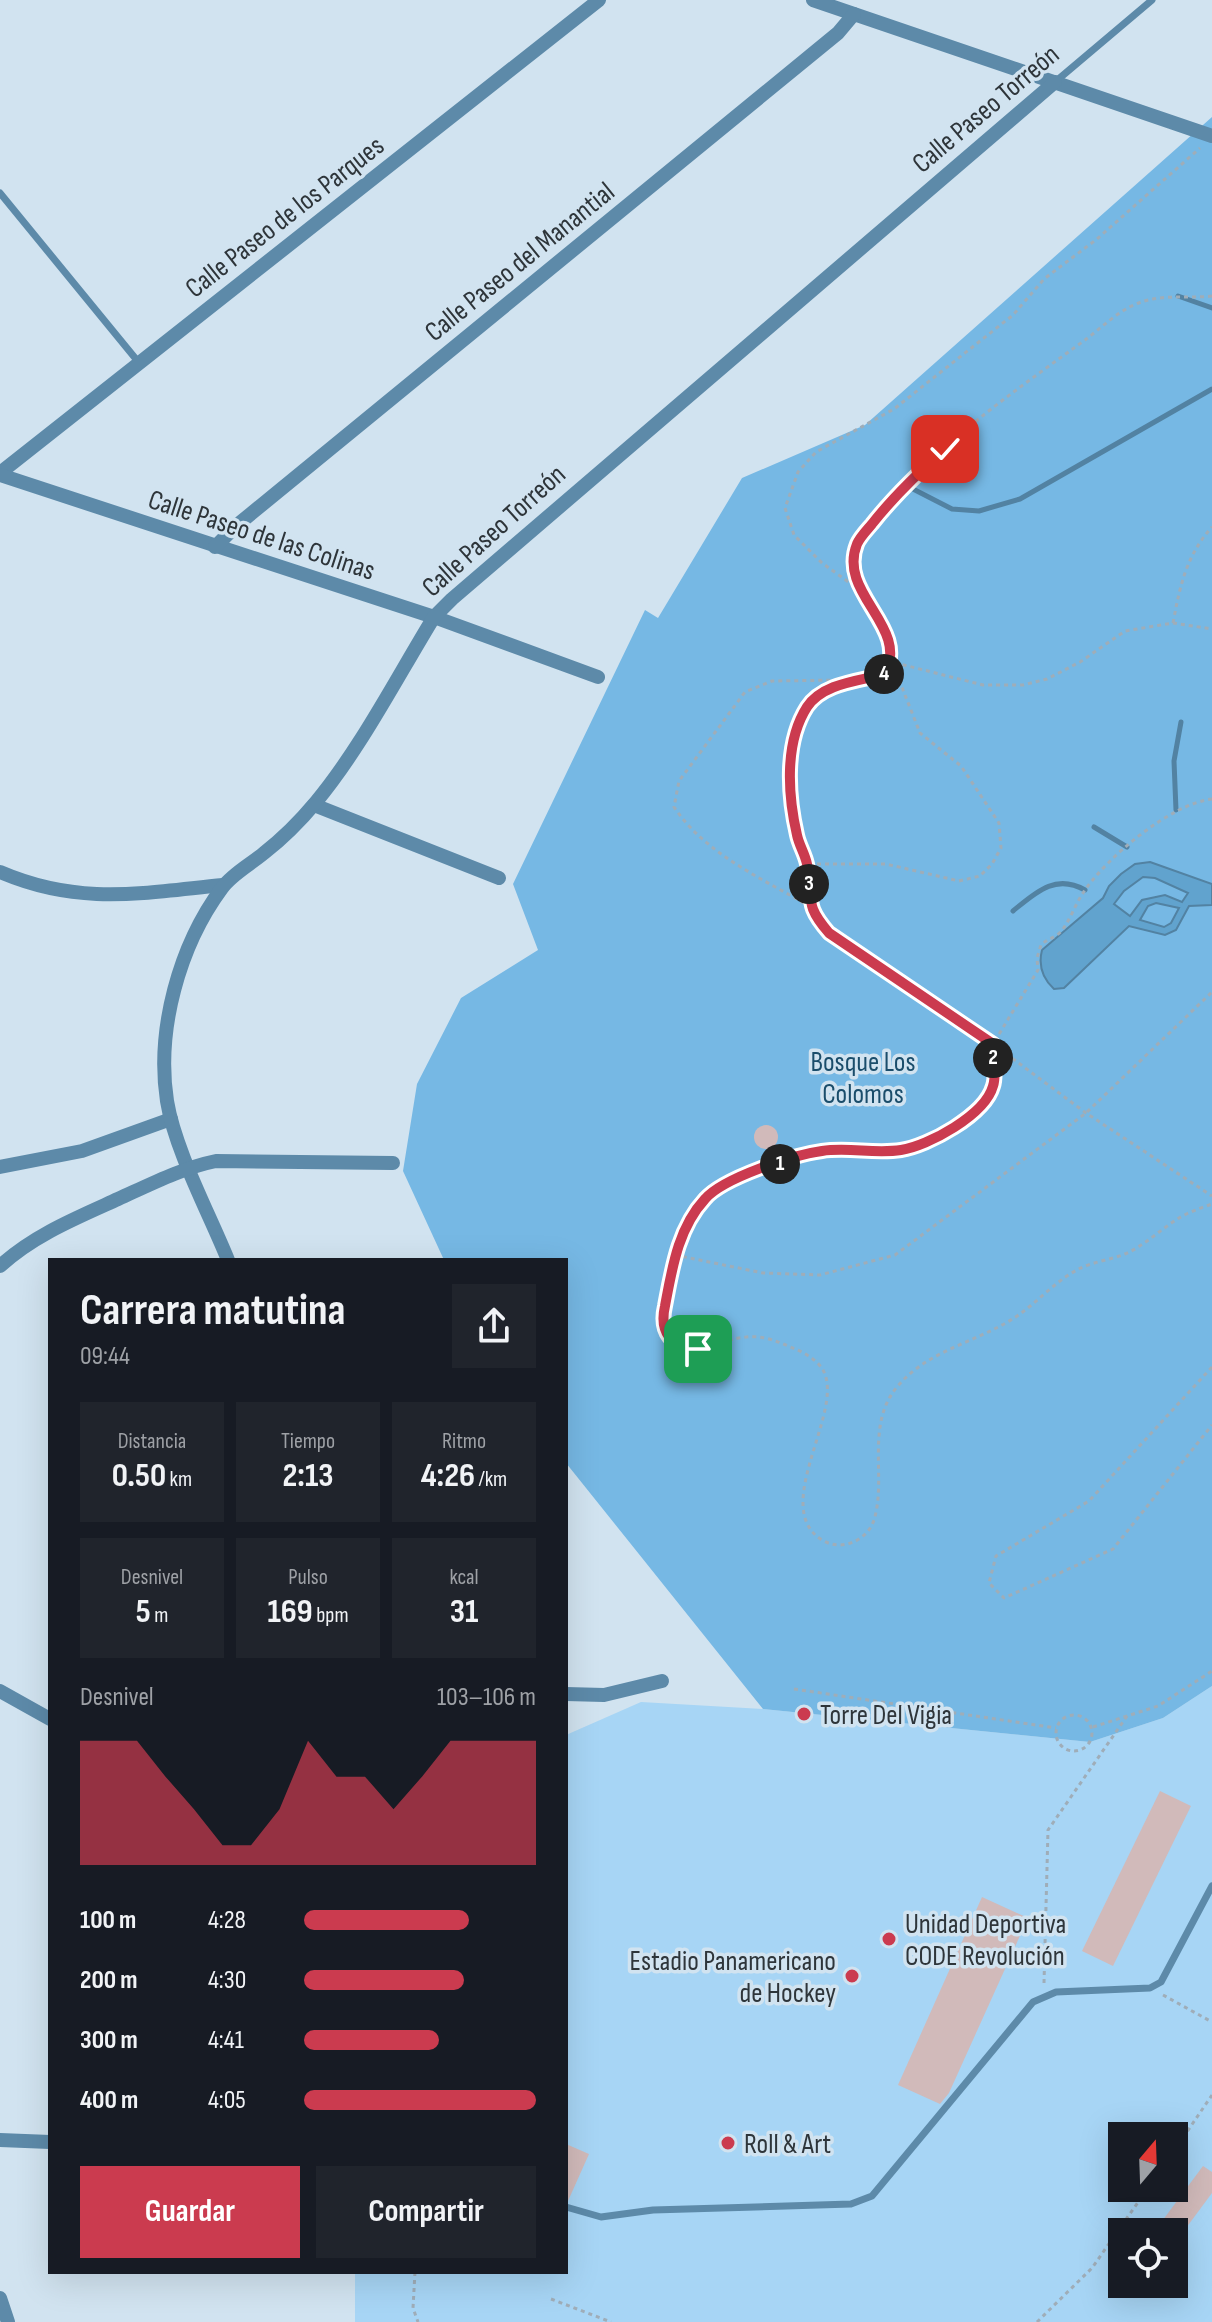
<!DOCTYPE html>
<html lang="es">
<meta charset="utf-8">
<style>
body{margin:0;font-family:"Sofia Sans Condensed",sans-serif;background:#20242c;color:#f1f3f6;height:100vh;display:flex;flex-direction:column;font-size:30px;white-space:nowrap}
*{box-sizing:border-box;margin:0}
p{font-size:26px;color:#9ea1a6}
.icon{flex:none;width:44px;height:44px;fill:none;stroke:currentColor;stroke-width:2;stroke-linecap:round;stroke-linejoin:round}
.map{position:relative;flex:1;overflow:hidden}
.panel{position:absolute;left:48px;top:1258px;width:520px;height:1016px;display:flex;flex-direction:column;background:#171b24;border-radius:0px;box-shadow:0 8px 32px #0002}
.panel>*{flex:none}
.needle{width:52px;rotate:19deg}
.tools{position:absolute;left:1108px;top:2122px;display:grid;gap:16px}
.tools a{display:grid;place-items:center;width:80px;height:80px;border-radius:0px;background:#171b24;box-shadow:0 8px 32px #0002;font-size:40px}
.pin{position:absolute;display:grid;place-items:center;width:68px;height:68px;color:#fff;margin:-34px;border-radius:16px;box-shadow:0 4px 12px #0006}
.km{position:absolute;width:40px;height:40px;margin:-20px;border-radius:50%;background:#222;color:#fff;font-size:22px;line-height:40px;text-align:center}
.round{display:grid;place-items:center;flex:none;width:84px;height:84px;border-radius:0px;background:#20242c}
.overview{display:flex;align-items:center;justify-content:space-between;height:136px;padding:0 32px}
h1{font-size:44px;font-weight:700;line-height:60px}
.figures{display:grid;grid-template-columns:repeat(3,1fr);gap:12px;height:136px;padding:8px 32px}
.figures div{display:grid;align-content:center;border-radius:0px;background:#20242c;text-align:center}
.figures b{font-size:34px;font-weight:700}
.figures small{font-size:22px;font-weight:400}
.figures p{font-size:22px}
.chart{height:224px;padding:16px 32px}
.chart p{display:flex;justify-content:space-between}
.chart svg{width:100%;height:144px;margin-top:8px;fill:#cb3b4f;opacity:.7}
.cta{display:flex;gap:16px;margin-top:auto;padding:16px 32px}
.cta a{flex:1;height:92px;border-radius:0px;background:#cb3b4f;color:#fff;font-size:32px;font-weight:700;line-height:92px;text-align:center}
.cta a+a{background:#20242c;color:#f1f3f6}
ul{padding:0 32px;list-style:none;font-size:26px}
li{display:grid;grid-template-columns:128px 96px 1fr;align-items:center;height:60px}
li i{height:20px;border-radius:10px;background:#cb3b4f}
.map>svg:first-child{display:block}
.green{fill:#a7d5f5;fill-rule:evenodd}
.forest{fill:#76b8e4}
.water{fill:#61a3ce;stroke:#5282a2;stroke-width:2;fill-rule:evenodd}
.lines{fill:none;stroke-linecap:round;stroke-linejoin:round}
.stream{stroke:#5282a2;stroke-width:5}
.building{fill:#d1baba}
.path{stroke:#9fadb8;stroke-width:3;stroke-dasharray:4 4;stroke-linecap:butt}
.lane{stroke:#5d8aa9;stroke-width:7}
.street{stroke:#5d8aa9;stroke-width:14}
.route-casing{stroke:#fff;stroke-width:16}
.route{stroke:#cb3b4f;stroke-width:10}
.poi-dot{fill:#cb3b4f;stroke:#d1e3f0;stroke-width:3}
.labels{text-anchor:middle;stroke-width:7;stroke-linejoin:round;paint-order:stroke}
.street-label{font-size:28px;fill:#2e353a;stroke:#d1e3f0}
.park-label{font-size:28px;fill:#1a4d6b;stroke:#d1e3f0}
.poi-label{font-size:28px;fill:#2e353a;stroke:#d1e3f0;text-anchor:start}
</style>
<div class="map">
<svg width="1212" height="2322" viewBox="0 0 1212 2322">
<rect width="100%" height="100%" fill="#d1e3f0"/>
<path class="green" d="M1212,1686V2322H355V2272H566V1735L641,1702L763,1709L1090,1742L1163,1718ZM1122,2136H1174V2188H1122ZM1122,2232H1174V2284H1122Z"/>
<polygon class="forest" points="1212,117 1212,1686 1163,1718 1090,1742 763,1709 566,1463 566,1260 444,1260 403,1171 417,1084 461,998 538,950 513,884 645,610 658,618 742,478 865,425"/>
<path class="water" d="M1150,862L1212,884V905L1189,906L1176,930L1165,935L1129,926L1064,988L1054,989C1042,978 1038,966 1042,950L1103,898L1109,886L1121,874L1135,864ZM1143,877L1155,878L1188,893L1182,902L1165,895L1142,900L1130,916L1114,904L1124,891ZM1156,903L1179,908L1171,923L1164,927L1140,920L1148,906Z"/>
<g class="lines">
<g class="stream">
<polyline points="1178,296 1212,308"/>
<polyline points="911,488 952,509 979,511 1020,499 1212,389"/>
<polyline points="1176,810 1174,761 1181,722"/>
<polyline points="1094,827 1127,847"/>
<path d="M1013,911C1035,893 1055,873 1085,890"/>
</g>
</g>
<g class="building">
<circle cx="766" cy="1137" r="12"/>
<polygon points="1160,1791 1191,1806 1113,1966 1082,1951"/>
<polygon points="982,1897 1028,1918 949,2093 940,2104 898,2085"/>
<polygon points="566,2144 589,2154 568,2201 566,2201"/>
<polygon points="1203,2166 1212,2172 1212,2193 1183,2232 1154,2232"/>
</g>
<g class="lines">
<g class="path">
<path d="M1212,296C1186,299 1159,293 1134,305C1117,312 1100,329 1085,340C1012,393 934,446 878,517C871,526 860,536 857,546C841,601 910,625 885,674C859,681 823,683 807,707C784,743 788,796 797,835C799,845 805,854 807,864C815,900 802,901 829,933L993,1044C993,1056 997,1076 993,1087C984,1115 928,1146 901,1150C875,1154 847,1147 821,1151C791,1156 731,1176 708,1195C685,1215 676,1251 670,1280C664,1307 651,1354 698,1349C714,1347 730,1338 746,1337C764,1335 779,1342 795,1349C805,1353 817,1360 823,1370C846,1411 769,1507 822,1540C841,1552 867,1541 874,1520C887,1478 865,1425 897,1387C926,1351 977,1342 1014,1318C1036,1304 1054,1282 1077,1270C1091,1262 1110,1260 1125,1254C1144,1246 1161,1229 1179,1218C1189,1212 1201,1208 1212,1204"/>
<polyline points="861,591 822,563 794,535 785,508 798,472 816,452 894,409 1013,315 1044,279 1097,239 1200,148"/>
<path d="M1173,623C1180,586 1186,556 1212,527"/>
<path d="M1212,799C1170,804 1106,858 1083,893C1075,904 1068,927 1057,935C1051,939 1046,940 1041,945L1037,958L1038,970L993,1044L1086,1113L1212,1196"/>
<polyline points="809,864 886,864 959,881 980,876 992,864 1001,848 999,823 961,766 920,733 892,662"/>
<path d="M811,907C763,879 705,854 674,807L679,781L745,692L772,681L845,680L892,662L983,685H1023L1047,679L1080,662L1125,631L1173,623L1212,629"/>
<polyline points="768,1151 774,1165"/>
<polyline points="675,1255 763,1273 820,1275 895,1255 1086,1113 1212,992"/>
<polyline points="1212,1367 1089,1501 996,1556 989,1583 1004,1598 1113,1549 1212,1425"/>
<polyline points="794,1689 1056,1728"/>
<circle cx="1074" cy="1733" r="18"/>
<polyline points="1093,1727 1158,1706 1212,1671"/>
<polyline points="1044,1983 1048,1830 1127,1716"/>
<polyline points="1163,1995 1212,2022"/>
<polyline points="1174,2151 1212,2095"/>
<polyline points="415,2272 413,2308 418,2322"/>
<polyline points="551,2299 611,2322"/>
<polyline points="1037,2322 1092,2268 1148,2188"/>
</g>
<g class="lane">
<polyline points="1055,82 1152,0"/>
<polyline points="0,193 140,364"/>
<polyline points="566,2207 601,2217 653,2210 851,2204 872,2196 1033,2002 1056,1992 1150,1988 1161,1982 1212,1886"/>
</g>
<g class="street">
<polyline points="813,0 1212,136"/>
<polyline points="0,473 599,0"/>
<polyline points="0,475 434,617 598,677"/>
<polyline points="215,547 236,526 838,33 854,14"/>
<polyline points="314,805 499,878"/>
<path d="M0,872C79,906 141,893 223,885"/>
<polyline points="0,1167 82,1151 171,1119"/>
<path d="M228,1260C209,1213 175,1150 167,1101C156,1030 179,946 222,888C232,874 251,864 264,853C282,839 301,820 316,802C362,746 396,679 434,617L452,599L1055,82"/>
<path d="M0,1266C34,1235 76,1218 118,1199C151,1184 182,1168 216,1161L393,1163"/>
<polyline points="0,1691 50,1719"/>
<polyline points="566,1694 604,1695 662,1681"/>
<polyline points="0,2140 50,2142"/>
<polyline points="0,2298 8,2322"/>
</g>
</g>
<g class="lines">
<defs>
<path id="route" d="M698,1349C671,1348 659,1332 665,1306C672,1269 678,1228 705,1199C723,1178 793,1155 822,1151C848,1147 875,1154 901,1150C928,1146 985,1115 993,1086C997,1075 993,1056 993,1044L829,933C802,902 815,900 807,864C805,854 799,845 797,835C788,796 784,743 807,707C823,683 859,681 885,674C910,626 837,594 857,544C860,537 867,530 872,524C894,496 918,473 945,449"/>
</defs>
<use href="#route" class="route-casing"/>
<use href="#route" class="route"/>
</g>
<g class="poi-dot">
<circle cx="804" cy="1714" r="8"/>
<circle cx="889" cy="1939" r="8"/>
<circle cx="852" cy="1976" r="8"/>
<circle cx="728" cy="2143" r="8"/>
</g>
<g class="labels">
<g class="street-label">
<text transform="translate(985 108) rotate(-40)" y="10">Calle Paseo Torreón</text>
<text transform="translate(284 216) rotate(-38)" y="10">Calle Paseo de los Parques</text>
<text transform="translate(519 261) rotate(-39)" y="10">Calle Paseo del Manantial</text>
<text transform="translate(493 530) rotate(-42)" y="10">Calle Paseo Torreón</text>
<text transform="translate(262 534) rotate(18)" y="10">Calle Paseo de las Colinas</text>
</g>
<g class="park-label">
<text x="863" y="1071">Bosque Los<tspan x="863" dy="32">Colomos</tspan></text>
</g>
<g class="poi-label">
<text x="820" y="1724">Torre Del Vigia</text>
<text x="905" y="1933">Unidad Deportiva<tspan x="905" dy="32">CODE Revolución</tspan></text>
<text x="836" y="1970" text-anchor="end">Estadio Panamericano<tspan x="836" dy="32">de Hockey</tspan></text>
<text x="744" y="2153">Roll &amp; Art</text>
</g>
</g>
</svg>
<div class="tools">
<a><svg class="needle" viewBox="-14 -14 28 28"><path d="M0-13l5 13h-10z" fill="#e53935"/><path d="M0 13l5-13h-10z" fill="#9ea1a6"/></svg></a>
<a><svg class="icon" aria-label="locate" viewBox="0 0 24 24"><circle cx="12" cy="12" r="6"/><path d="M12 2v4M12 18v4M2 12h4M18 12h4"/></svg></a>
</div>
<div class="pin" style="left:698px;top:1349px;background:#1e9e55"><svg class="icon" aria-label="arrive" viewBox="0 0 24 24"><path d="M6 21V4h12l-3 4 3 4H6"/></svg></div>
<div class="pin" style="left:945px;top:449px;background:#d93025"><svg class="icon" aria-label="check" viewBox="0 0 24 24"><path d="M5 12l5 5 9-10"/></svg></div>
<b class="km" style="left:780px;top:1164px">1</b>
<b class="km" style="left:993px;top:1058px">2</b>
<b class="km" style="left:809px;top:884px">3</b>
<b class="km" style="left:884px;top:674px">4</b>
<section class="panel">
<div class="overview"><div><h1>Carrera matutina</h1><p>09:44</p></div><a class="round"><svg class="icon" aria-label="share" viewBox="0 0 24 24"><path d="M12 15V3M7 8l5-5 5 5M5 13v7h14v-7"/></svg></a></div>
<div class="figures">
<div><p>Distancia</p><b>0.50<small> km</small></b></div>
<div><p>Tiempo</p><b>2:13</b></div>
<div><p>Ritmo</p><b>4:26<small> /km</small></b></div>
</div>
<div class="figures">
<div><p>Desnivel</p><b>5<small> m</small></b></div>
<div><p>Pulso</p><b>169<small> bpm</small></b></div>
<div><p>kcal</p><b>31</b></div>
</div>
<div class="chart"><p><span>Desnivel</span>103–106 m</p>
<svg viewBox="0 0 160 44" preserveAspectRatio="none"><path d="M0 44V6L10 6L20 6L30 17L40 27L50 38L60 38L70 27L80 6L90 17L100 17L110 27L120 17L130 6L140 6L150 6L160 6V44z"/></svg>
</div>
<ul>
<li><b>100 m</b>4:28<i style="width:71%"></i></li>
<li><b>200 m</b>4:30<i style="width:69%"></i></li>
<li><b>300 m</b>4:41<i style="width:58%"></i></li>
<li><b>400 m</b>4:05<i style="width:100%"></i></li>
</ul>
<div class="cta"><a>Guardar</a><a>Compartir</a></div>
</section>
</div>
